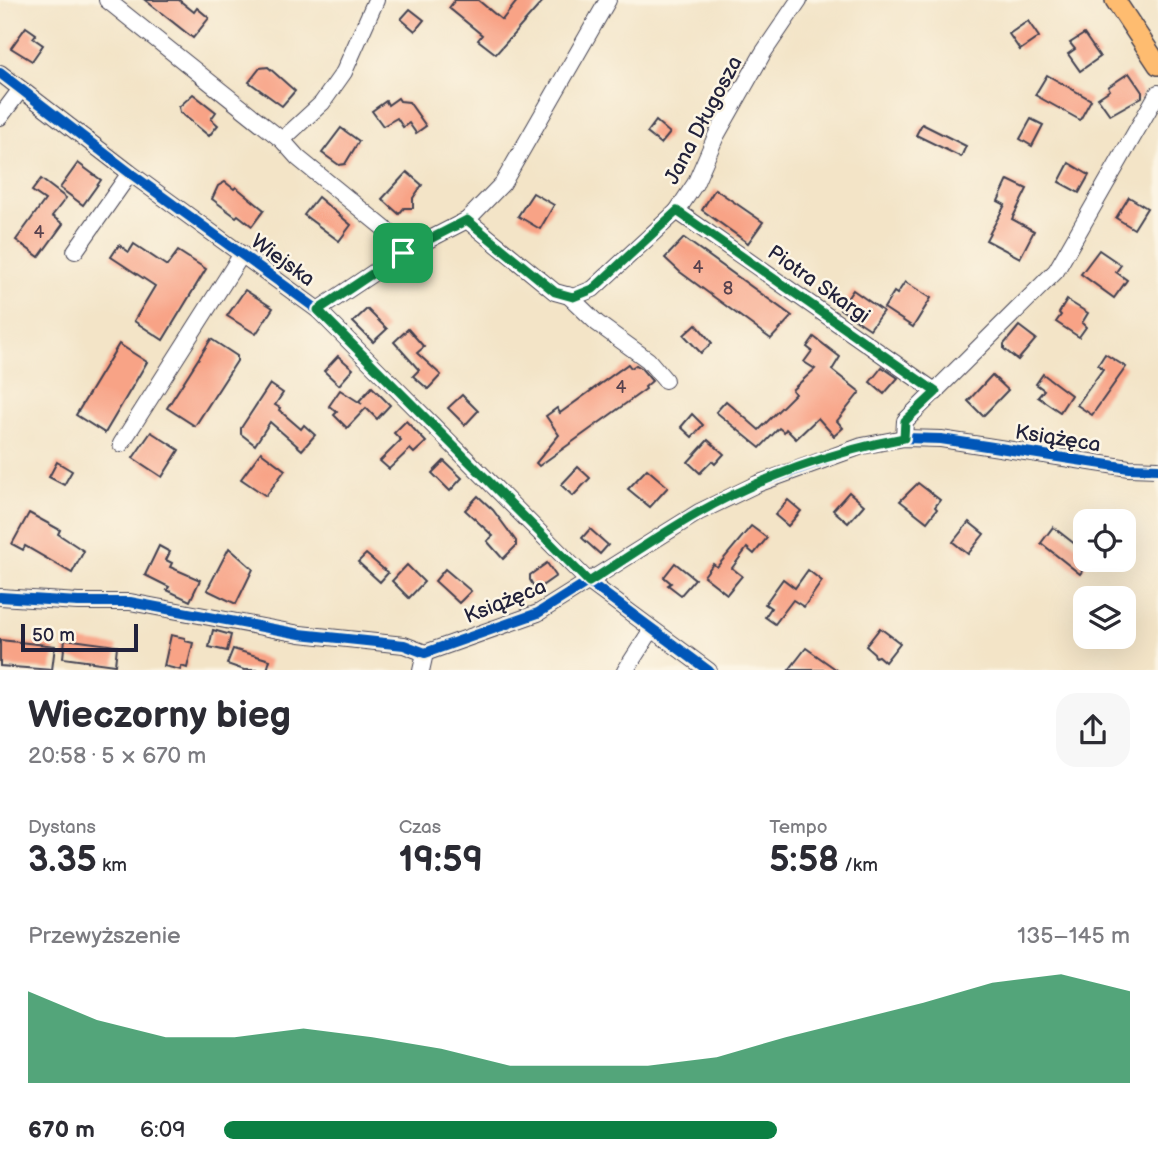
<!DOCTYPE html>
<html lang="pl">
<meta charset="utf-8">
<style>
body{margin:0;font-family:"Balsamiq Sans",sans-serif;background:#f7f7f7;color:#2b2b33;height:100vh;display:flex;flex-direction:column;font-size:26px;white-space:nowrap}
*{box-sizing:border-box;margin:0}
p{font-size:23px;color:#7c7c81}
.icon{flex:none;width:38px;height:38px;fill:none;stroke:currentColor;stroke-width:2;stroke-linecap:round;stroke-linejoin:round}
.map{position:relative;height:670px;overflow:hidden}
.side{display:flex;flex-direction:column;background:#fff;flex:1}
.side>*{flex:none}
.controls{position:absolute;left:1073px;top:509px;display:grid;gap:14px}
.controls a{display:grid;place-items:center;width:63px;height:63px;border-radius:14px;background:#fff;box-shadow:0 7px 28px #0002;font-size:35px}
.scale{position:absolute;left:21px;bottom:18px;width:117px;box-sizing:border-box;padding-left:7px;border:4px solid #22223b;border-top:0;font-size:19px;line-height:24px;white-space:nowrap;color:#22223b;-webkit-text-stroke:5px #fcf5e5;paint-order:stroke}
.pin{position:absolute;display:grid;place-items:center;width:60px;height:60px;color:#fff;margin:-30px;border-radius:14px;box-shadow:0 4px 10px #0006}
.round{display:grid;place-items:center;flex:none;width:74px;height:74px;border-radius:21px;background:#f7f7f7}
.overview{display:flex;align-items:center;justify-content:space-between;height:119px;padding:0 28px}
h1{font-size:38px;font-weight:600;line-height:52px}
.figures{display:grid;grid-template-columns:repeat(3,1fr);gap:10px;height:119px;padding:7px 28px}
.figures div{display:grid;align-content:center}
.figures b{font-size:35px;font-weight:600}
.figures small{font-size:19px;font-weight:400}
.figures p{font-size:19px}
.chart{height:196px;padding:14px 28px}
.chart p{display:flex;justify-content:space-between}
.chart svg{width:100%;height:126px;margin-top:7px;fill:#0b8043;opacity:.7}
ul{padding:0 28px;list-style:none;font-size:23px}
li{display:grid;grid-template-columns:112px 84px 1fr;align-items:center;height:52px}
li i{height:18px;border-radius:9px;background:#0b8043}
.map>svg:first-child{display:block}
.building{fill:#f8a386}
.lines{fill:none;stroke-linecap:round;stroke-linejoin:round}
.minor-casing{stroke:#413f50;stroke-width:18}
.major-casing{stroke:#413f50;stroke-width:22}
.minor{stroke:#fff;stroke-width:16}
.major{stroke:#febc70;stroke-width:19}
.cycleway-casing{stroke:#fcf5e5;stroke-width:15}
.cycleway{stroke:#0057b8;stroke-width:10}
.route-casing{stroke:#fff;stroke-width:14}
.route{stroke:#0b8043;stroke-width:9}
.labels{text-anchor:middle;stroke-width:5;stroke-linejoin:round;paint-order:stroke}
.number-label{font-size:18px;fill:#58424e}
.street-label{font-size:21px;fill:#22223b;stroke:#fcf5e5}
</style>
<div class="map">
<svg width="1158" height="671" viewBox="0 0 1158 671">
<rect width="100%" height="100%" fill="#fcf5e5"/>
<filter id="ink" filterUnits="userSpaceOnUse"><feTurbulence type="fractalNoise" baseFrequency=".0143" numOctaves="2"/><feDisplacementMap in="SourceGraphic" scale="14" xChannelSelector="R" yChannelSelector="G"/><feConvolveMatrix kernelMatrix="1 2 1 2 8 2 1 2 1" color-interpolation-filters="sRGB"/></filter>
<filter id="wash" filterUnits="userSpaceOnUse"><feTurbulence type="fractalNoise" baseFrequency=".00686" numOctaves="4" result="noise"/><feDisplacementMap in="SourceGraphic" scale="28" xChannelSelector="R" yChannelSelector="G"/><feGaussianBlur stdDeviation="1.57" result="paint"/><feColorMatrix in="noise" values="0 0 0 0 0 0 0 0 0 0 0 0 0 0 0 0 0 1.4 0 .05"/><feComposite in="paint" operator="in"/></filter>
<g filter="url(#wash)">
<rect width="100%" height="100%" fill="#f3e4c7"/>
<g id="blocks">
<g class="building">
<polygon points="145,0 179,0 194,12 197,8 209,18 193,38"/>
<polygon points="455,0 478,0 502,20 518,0 544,0 496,54 478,40 482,35 449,8"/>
<polygon points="410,9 424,20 415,31 401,19"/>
<polygon points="1028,21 1039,37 1020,50 1009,34"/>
<polygon points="26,27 36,34 33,38 43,45 32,61 11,48"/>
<polygon points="1084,34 1100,57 1080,71 1068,54 1075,49 1070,43"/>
<polygon points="268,67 295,91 282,106 249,82 260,68"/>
<polygon points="1129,73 1142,92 1142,97 1110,115 1098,98 1110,90 1108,87"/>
<polygon points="1047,75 1091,100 1080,120 1035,95"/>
<polygon points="193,94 216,112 211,119 218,125 209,136 180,112 179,107"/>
<polygon points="398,98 400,101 409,102 426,126 416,133 409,123 403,127 397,118 383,126 372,111 386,101 388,105"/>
<polygon points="1031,119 1043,125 1032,146 1020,139"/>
<polygon points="656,121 670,133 661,144 647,133"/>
<polygon points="922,124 966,146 961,157 916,135"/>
<polygon points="341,128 359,141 345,164 339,165 322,153"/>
<polygon points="78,163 101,180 83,205 60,188"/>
<polygon points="1069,163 1089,175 1079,193 1059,182"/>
<polygon points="407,172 422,185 413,198 413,208 404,208 399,214 382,199"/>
<polygon points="41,179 66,198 52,216 63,224 39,257 16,240 45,200 32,191"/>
<polygon points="1008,180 1027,189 1012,219 1034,231 1020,258 986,240 1005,205 998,201"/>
<polygon points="225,182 234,189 236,187 264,210 252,226 238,215 236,217 212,199 218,186"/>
<polygon points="715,189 763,222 748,243 702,210"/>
<polygon points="533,193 554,205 540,229 518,216"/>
<polygon points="318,197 351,225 339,241 304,215"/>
<polygon points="1129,197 1147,208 1134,229 1116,218"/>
<polygon points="684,238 792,316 771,339 680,272 665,258"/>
<polygon points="134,244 167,266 178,251 206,269 163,340 134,321 155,286 111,257 119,245 129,252"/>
<polygon points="1099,250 1121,265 1116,272 1127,280 1114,298 1081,274"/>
<polygon points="905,282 931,298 913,327 884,308 894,292 897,294"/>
<polygon points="245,290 273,308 256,334 227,316"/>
<polygon points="853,290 883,311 870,329 840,309"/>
<polygon points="1067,300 1088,313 1082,323 1086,327 1079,337 1056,322 1061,315 1059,313"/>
<polygon points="367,309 387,329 373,342 353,322"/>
<polygon points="696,324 712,343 701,353 684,335"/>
<polygon points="1019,326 1036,339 1018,360 1004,349 1004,344"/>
<polygon points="408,329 424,347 417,353 441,375 428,389 413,376 419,370 394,342"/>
<polygon points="814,337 840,357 832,370 860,392 837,421 843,428 834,436 818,418 796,439 786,429 784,432 779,428 760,448 716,412 726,401 759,430 795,394 792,390 815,369 804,362 812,351 807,347"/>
<polygon points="211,339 237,356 237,361 195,426 167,408"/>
<polygon points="119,344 147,362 105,433 76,415"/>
<polygon points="1105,354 1126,367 1092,415 1077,405 1103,369 1098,365"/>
<polygon points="338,356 353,369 339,385 324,371"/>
<polygon points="628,364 631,368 636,365 641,368 652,381 645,387 646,389 539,466 536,463 559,435 546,416 557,408 560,413"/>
<polygon points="882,367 898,378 884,394 870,382"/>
<polygon points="1043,374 1071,395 1060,412 1038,397 1044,390 1036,384"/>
<polygon points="992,375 1008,390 983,416 968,401"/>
<polygon points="270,384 283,393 275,405 280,408 279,410 301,429 304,425 315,435 302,450 270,422 255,445 241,434 241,428"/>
<polygon points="372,387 390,405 377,419 366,408 347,428 334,415 337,412 329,406 340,390 362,404 359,401"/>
<polygon points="462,395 478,411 465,425 448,408"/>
<polygon points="692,414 703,425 692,437 681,427"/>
<polygon points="406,421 426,442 414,453 410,449 389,469 380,461 401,440 394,433"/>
<polygon points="151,432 179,450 162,477 133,458"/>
<polygon points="708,440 724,454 715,464 712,461 700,473 688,462"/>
<polygon points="261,452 285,470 266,496 241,479"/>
<polygon points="444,461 462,478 450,491 432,473"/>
<polygon points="57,462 72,471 64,485 49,477"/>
<polygon points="578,467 590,478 573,496 561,485"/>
<polygon points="647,469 668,487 650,507 628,489"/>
<polygon points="918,483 940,500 935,507 937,509 927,522 900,501"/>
<polygon points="849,492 864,505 848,523 833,510"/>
<polygon points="478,496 493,510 516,541 516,546 503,559 487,541 493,536 465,510"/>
<polygon points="788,500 801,511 788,526 775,515"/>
<polygon points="29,513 60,530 58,534 84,551 72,573 25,546 23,550 12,544"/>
<polygon points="969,522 984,534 968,554 953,542"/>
<polygon points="751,526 767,538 754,554 747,548 732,568 742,576 727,594 704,576 713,564 717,567"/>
<polygon points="1053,527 1085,552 1085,567 1080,574 1041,543"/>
<polygon points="590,529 608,545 600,554 582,538"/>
<polygon points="159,546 170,552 166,560 172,563 170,567 200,580 190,601 167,590 169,587 145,575"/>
<polygon points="229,548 253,569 236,604 207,590"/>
<polygon points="366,554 388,573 380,582 358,562"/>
<polygon points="547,563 556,576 536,590 530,580 530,575"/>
<polygon points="675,563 695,579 681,595 668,585 671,583 664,577"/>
<polygon points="407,565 424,582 409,598 392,581"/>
<polygon points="445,569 471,591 459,603 435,581"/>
<polygon points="808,570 822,581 804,607 793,600 775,624 765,617 771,608 765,604 783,579 795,588"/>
<polygon points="880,628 900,643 885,662 878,656 875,657 874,653 866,646"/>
<polygon points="213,630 231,635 227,651 209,647"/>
<polygon points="171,635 185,638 185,641 193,643 187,668 181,666 181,670 164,666"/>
<polygon points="65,639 117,646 115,665 63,658"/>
<polygon points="0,640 55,646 52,670 0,666"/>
<polygon points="806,648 837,670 789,670"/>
<polygon points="233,649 270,660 267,670 244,670 227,664"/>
</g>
</g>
</g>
<g filter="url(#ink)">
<use href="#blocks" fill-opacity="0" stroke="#413f50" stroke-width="2"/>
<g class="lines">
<defs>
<g id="minor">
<polyline points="107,0 282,140 298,158 396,238 403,253"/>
<polyline points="0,73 130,173 318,310 589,582 709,671"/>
<polyline points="0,117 21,89"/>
<polyline points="282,140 322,103 344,72 376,0"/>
<polyline points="677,211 936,392"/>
<polyline points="467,220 555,292 573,297 593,289 677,211 695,184 716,136 763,53 799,0"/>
<polyline points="75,251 130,173"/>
<polyline points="568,295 597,323 648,360 665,380"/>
<polyline points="318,310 403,253 467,220 503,183 608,0"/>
<polyline points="904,438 905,421 1056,271 1158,93"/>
<polyline points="121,444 242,254"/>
<polyline points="0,597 78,602 130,602 300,634 404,645 425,653 538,613 699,512 757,484 862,446 904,438 941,439 1129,468 1158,469"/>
<polyline points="421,671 425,653"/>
<polyline points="625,671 652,629"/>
</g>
<polyline id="major" points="1115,0 1158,65"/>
</defs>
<use href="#minor" class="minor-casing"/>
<use href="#major" class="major-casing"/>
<use href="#minor" class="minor"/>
<use href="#major" class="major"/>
<defs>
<g id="cycleway">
<polyline points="0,73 130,173 318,310 589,582 709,671"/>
<polyline points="0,597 78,602 130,602 300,634 404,645 425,653 538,613 699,512 757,484 862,446 904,438 941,439 1129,468 1158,469"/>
</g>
</defs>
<use href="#cycleway" class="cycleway-casing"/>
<use href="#cycleway" class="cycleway"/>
</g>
</g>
<g class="lines" filter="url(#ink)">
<defs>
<path id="route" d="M677,211L936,392L905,421L904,438C837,450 757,479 698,513C661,534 625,559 589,582L318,310L403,253L467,220L555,292L573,297L593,289Z"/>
</defs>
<use href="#route" class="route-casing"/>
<use href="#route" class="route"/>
</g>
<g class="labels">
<g class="number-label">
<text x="39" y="238">4</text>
<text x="698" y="273">4</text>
<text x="728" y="294">8</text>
<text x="621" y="393">4</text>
</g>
<g class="street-label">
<text transform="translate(703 120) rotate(-62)" y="7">Jana Długosza</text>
<text transform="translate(283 260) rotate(36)" y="7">Wiejska</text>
<text transform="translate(819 284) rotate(35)" y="7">Piotra Skargi</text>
<text transform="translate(1058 438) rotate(9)" y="7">Książęca</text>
<text transform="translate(505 601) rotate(-22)" y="7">Książęca</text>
</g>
</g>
</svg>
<div class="controls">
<a><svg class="icon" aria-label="locate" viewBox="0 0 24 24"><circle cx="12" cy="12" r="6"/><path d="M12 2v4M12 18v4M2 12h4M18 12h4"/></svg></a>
<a><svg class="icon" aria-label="layers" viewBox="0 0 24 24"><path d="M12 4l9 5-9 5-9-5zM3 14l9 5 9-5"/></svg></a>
</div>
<div class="scale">50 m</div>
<div class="pin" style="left:403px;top:253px;background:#1e9e55"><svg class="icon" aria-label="arrive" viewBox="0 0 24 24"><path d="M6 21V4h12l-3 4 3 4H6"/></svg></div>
</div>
<section class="side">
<div class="overview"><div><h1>Wieczorny bieg</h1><p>20:58 · 5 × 670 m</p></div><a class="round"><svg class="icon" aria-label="share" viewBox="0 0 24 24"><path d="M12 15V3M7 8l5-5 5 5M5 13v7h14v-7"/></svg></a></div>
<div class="figures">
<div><p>Dystans</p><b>3.35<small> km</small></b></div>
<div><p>Czas</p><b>19:59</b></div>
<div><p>Tempo</p><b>5:58<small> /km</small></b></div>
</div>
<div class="chart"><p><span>Przewyższenie</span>135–145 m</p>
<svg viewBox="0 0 160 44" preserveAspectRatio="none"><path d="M0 44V12L10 22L20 28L30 28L40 25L50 28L60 32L70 38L80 38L90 38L100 35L110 28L120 22L130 16L140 9L150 6L160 12V44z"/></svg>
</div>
<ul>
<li><b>670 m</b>6:09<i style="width:61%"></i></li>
</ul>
</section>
